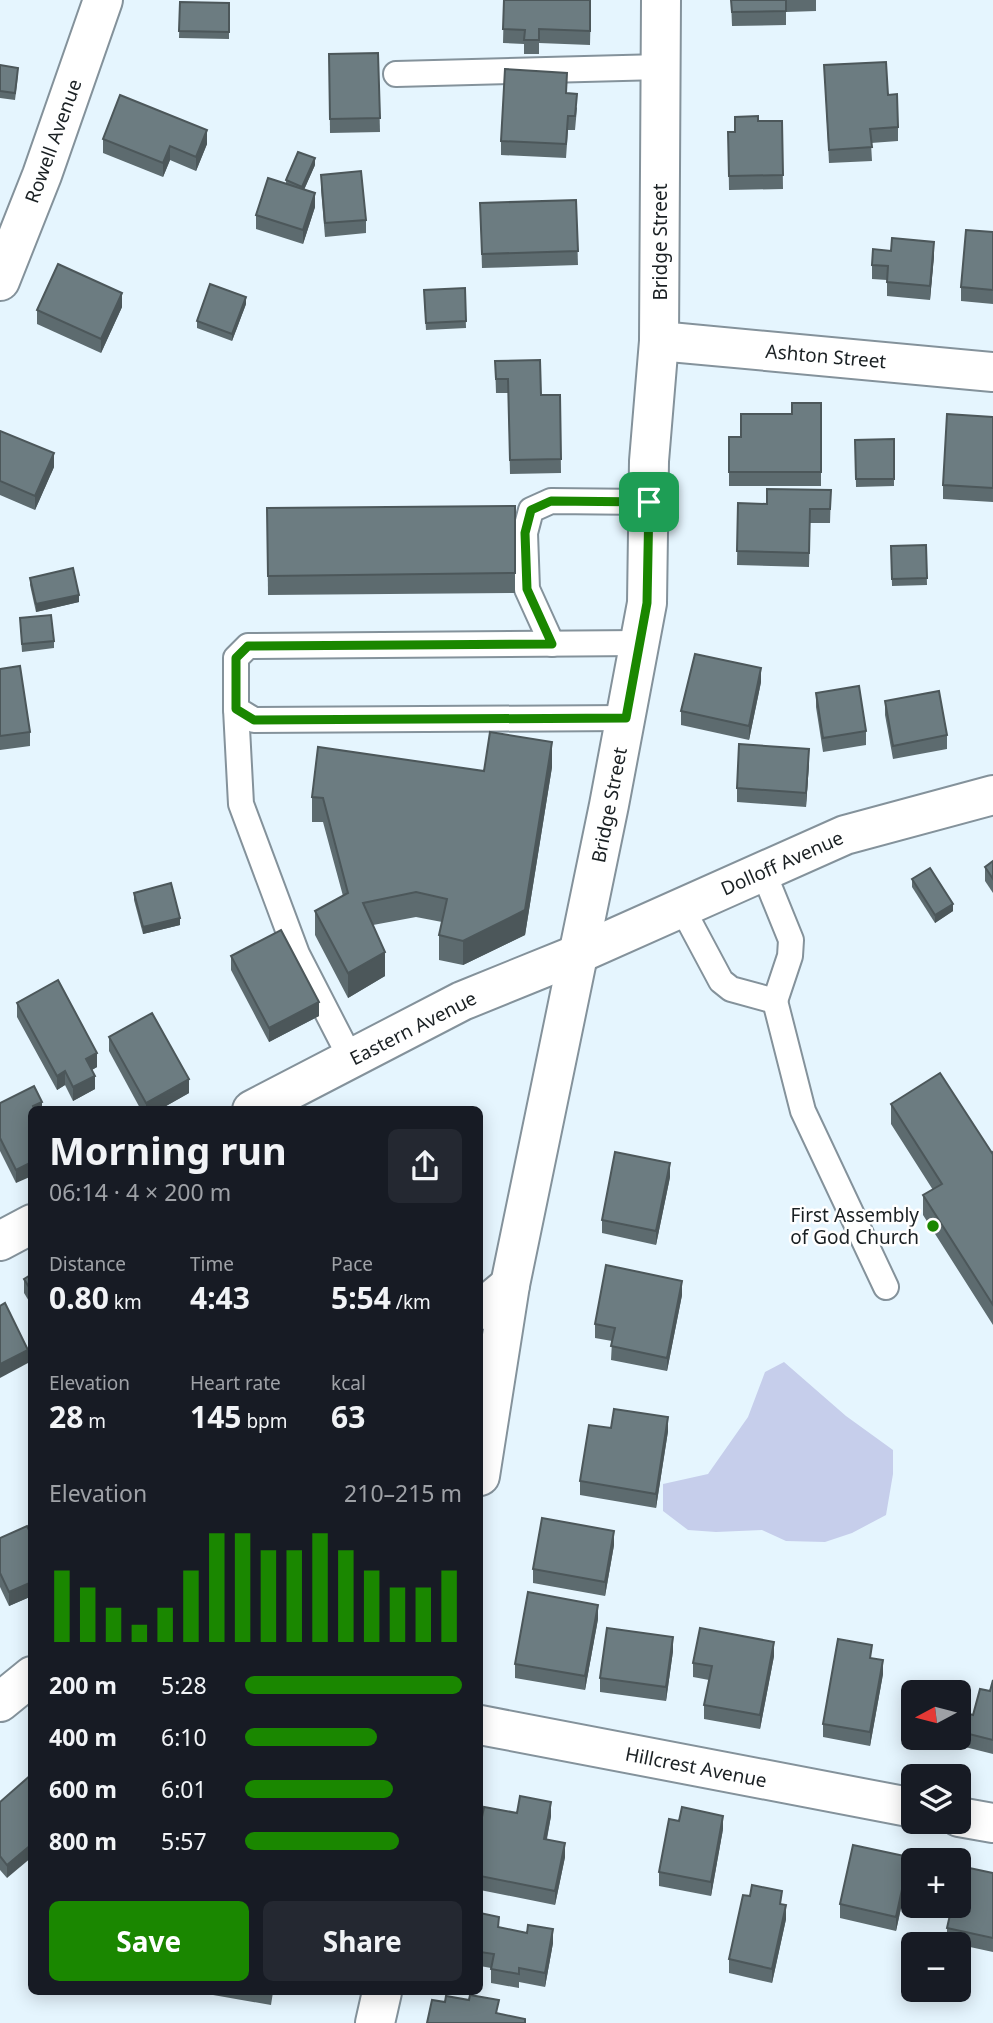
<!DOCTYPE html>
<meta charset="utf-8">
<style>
body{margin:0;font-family:"Noto Sans",sans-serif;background:#242831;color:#f1f3f6;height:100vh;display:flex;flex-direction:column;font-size:26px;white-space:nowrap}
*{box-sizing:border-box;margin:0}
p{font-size:23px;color:#9ea1a6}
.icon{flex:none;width:38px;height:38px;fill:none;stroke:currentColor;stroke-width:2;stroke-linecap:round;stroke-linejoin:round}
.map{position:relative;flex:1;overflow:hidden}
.drawer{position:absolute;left:28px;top:1106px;width:455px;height:889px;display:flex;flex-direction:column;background:#171b24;border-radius:10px;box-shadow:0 4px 18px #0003}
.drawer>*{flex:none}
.needle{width:46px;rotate:263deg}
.controls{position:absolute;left:901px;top:1680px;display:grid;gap:14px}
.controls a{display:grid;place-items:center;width:70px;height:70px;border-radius:10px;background:#171b24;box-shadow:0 4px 18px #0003;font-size:35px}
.pin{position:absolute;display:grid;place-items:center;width:60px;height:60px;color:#fff;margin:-30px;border-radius:14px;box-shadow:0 4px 10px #0006}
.round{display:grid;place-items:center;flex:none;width:74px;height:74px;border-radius:10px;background:#242831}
.headline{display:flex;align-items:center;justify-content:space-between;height:119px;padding:0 21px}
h1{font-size:38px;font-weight:700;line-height:52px}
.metrics{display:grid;grid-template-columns:repeat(3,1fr);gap:10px;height:119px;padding:7px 21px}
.metrics div{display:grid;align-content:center}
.metrics b{font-size:30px;font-weight:700}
.metrics small{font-size:19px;font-weight:400}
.metrics p{font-size:19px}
.chart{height:196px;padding:14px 21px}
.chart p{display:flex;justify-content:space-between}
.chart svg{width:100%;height:126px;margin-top:7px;stroke:#1a8700;stroke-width:6}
.action{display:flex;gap:14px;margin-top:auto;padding:14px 21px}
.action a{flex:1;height:80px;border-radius:10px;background:#1a8700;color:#fff;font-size:28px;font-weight:700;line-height:80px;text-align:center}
.action a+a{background:#242831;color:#f1f3f6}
ul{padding:0 21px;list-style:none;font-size:23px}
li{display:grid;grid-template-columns:112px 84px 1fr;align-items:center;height:52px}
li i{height:18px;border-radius:9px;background:#1a8700}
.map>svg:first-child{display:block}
.green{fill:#c6ceeb}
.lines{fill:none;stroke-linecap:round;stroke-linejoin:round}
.lane-casing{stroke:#84929b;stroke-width:28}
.street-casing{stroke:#84929b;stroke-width:42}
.secondary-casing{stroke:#84929b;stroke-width:42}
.lane{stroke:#fff;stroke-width:24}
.street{stroke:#fff;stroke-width:38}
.secondary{stroke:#fff;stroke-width:38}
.wall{fill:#5d6b6f}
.shaded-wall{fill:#4c575a}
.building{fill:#6c7c81;stroke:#4c575a;stroke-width:2}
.route-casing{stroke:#fff;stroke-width:14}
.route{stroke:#1a8700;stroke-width:9}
.poi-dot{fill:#1a8700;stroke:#fff;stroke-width:2.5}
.labels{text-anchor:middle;stroke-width:5;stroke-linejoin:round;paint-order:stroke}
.street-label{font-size:19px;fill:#1a2023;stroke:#fff}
.poi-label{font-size:19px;fill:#1a2023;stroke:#fff;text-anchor:end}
</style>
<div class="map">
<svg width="993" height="2023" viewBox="0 0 993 2023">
<rect width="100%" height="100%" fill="#e5f5fe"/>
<polygon class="green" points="784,1362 846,1416 893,1450 893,1474 886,1515 852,1533 825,1542 786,1541 762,1530 716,1532 688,1530 663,1511 663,1484 708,1474 748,1417 765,1372"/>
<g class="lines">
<defs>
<g id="lane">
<polyline points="396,74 661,67"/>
<polyline points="552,644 527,589 525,533 531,510 551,501 648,502"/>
<polyline points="236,709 241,804 297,954 351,1059"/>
<polyline points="626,718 254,720 236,709 236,658 248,646 640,643"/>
<polyline points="682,908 721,981 731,989 775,1001 790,956 791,940 763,871"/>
<polyline points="775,1001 803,1111 886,1287"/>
</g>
<g id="street">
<polyline points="0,281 42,175 103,0"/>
<polyline points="659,341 993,372"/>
<polyline points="252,1110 462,1001 578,954 845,835 993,795"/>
<polyline points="0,1241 32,1224"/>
<polyline points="480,1310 510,1285"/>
<polyline points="0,1702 32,1676"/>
<polyline points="480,1725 914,1808"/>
<polyline points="959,1817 993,1823"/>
</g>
<g id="secondary">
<polyline points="480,1476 510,1285 609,805 647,603 649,461 659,341 661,0"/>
<polyline points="375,2023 382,1992"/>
</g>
</defs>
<use href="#lane" class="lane-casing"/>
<use href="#street" class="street-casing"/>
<use href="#secondary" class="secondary-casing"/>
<use href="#lane" class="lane"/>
<use href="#street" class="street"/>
<use href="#secondary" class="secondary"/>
</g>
<g class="wall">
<polygon points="504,0 591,0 590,45 539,43 539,54 524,54 524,44 503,43"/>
<polygon points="731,0 816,0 816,11 786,12 786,25 732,26"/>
<polygon points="180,2 229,3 229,39 179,38"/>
<polygon points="378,53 380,132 330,133 329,54"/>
<polygon points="0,65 18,75 15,100 0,98"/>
<polygon points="824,65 888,95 898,127 898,141 871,143 872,161 829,163"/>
<polygon points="566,93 577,108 575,130 568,130 566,158 501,155 501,141"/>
<polygon points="758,121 782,121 783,189 729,190 728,132 735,132"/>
<polygon points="103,139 207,144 196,171 170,160 163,177 103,153"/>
<polygon points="315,165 304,190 315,207 303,244 256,229 256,215 286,184 286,180"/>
<polygon points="321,175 366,220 366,233 325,237 321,189"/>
<polygon points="576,200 578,265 482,268 480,203"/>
<polygon points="993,232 993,304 961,301 961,287"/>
<polygon points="934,256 930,300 887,296 887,280 872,279 872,265"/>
<polygon points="465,288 466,328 426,330 424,297"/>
<polygon points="246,304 232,341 197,328 197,321"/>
<polygon points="122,307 101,353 37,324 37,310"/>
<polygon points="495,361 541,395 560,395 561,473 510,474 508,393 496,393"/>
<polygon points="821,403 821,486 729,486 729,437 741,437"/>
<polygon points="993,417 993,502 943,499 943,485"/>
<polygon points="0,431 54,467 35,510 0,495"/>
<polygon points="894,439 894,486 856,487 855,440"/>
<polygon points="831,490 830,523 810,523 809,567 737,565 738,503 767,504"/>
<polygon points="515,506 515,593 268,595 267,508"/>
<polygon points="926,545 927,585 892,586 891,546"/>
<polygon points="30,578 79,602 36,612 30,585"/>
<polygon points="20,618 54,641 54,648 22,652"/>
<polygon points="0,669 30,732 30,746 0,750"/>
<polygon points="761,682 749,740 681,725 681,711"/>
<polygon points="816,693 866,731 866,745 823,752 816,707"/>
<polygon points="885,701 947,735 947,749 893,759 885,715"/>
<polygon points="809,763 806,807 737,802 737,788"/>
<polygon points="552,767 525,935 463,965 439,960 439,935 442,922 416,917 373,925 385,976 348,998 315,935 315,911 343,896 323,822 312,822 312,797 484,771"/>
<polygon points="993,861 993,893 985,881 985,867"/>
<polygon points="912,879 953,911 935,923 912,887"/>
<polygon points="134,893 180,925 143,934 134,900"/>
<polygon points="231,956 319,1016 269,1042 231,970"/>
<polygon points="17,1003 97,1067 92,1070 95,1089 73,1101 65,1085 57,1090 17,1017"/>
<polygon points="109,1037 189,1093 159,1110 141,1110 109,1051"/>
<polygon points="0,1103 42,1110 32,1110 16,1183 0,1151"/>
<polygon points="891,1104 992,1153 993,1152 993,1325 923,1215 923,1195 933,1190 891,1124"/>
<polygon points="670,1177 656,1245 602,1233 602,1220"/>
<polygon points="32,1274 32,1306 24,1293 24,1279"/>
<polygon points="682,1295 667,1371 611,1360 612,1341 595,1338 595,1324"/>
<polygon points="611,1428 668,1431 656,1508 580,1495 580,1481"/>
<polygon points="32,1536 32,1596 9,1606 0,1587 0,1538"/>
<polygon points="614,1545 605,1596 533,1583 533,1569"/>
<polygon points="598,1619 585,1690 515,1678 515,1664"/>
<polygon points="673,1651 666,1701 600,1692 600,1678"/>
<polygon points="774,1656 760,1729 704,1719 704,1705 709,1680 693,1677 693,1663"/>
<polygon points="872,1659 883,1674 870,1746 823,1737 823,1724"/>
<polygon points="993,1680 993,1754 961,1746 961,1732 990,1691"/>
<polygon points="32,1774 7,1878 0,1870 0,1802"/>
<polygon points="517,1813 551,1816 547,1839 565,1857 555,1905 480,1890 480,1827"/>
<polygon points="723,1829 711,1896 659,1886 659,1872"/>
<polygon points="909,1871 896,1931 840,1918 840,1904"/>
<polygon points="993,1873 993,1952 947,1942 947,1928"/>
<polygon points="782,1905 786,1919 772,1983 729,1973 729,1959"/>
<polygon points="480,1913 499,1927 553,1943 545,1987 519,1982 519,1988 491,1983 491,1968 480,1966"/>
<polygon points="196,1992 273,1992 271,2005"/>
</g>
<g class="shaded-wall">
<polygon points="207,130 207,144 196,171 196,157"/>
<polygon points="170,146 170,160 163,177 163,163"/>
<polygon points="315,158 315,165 302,194 302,187"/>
<polygon points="315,193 315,207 303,244 303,230"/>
<polygon points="934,242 934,256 930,300 930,286"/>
<polygon points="122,293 122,307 101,353 101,339"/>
<polygon points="246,297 246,304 232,341 232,334"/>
<polygon points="54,453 54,467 35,510 35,496"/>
<polygon points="79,595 79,602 36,612 36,604"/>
<polygon points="761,668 761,682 749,740 749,726"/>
<polygon points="552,742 552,767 525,935 463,965 463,941"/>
<polygon points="809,749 809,763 806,807 806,793"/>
<polygon points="953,904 953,911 935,923 935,915"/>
<polygon points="180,918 180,925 143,934 143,927"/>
<polygon points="385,952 385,976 348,998 348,973"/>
<polygon points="319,1002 319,1016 269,1042 269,1028"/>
<polygon points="97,1053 97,1067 86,1073 86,1059"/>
<polygon points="65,1071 65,1085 57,1090 57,1076"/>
<polygon points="95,1076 95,1089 73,1101 73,1087"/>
<polygon points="189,1079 189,1093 159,1110 146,1110 146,1103"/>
<polygon points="42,1102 42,1110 33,1110 33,1106"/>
<polygon points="32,1162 32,1176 16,1183 16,1170"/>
<polygon points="670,1163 670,1177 656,1245 656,1231"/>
<polygon points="682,1281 682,1295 667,1371 667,1358"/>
<polygon points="28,1350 28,1363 0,1378 0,1364"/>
<polygon points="668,1417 668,1431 656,1508 656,1494"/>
<polygon points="614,1531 614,1545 605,1596 605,1582"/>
<polygon points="32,1582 32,1596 9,1606 9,1592"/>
<polygon points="598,1605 598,1619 585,1690 585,1676"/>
<polygon points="673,1637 673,1651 666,1701 666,1687"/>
<polygon points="774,1642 774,1656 760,1729 760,1715"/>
<polygon points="883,1660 883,1674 870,1746 870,1732"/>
<polygon points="551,1802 551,1816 544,1852 544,1839"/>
<polygon points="723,1816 723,1829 711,1896 711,1882"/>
<polygon points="565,1843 565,1857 555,1905 555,1891"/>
<polygon points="32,1844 32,1857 7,1878 7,1865"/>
<polygon points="909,1857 909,1871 896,1931 896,1917"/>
<polygon points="786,1905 786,1919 772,1983 772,1969"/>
<polygon points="553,1929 553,1943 545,1987 545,1973"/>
</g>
<g class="building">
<polygon points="504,0 590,0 590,31 539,29 539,40 524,40 525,30 503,29"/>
<polygon points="731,0 786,0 786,11 732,12"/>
<polygon points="180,2 229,3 229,32 179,31"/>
<polygon points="378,53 380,118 330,119 329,54"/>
<polygon points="886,62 888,95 897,94 898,127 870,129 872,147 829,150 824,65"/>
<polygon points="0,65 18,68 15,93 0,91"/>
<polygon points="505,69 567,73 566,93 577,94 575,116 568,116 566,144 501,141"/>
<polygon points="120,95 207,130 196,157 170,146 163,163 103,139"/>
<polygon points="758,116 758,121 782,121 783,175 729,176 728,132 735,132 735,117"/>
<polygon points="298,152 315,158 302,187 286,180"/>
<polygon points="361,171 366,220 325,223 321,175"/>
<polygon points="268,178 315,193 303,230 256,215"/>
<polygon points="576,200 578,251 482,254 480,203"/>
<polygon points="966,230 993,232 993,290 961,287"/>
<polygon points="892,238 934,242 930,286 887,282 888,266 872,265 873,249 891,251"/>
<polygon points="58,264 122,293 101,339 37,310"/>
<polygon points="210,284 246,297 232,334 197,321"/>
<polygon points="465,288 466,321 426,323 424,290"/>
<polygon points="540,360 541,395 560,395 561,459 510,460 508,379 496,379 495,361"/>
<polygon points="792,403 821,403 821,472 729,472 729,437 741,437 741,414 792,414"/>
<polygon points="947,414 993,417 993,488 943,485"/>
<polygon points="0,431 54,453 35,496 0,481"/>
<polygon points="894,439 894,479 856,479 855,440"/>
<polygon points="767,489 831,490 830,509 810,509 809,553 737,551 738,503 767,504"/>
<polygon points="515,506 515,573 268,576 267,508"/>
<polygon points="926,545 927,578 892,579 891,546"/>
<polygon points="73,568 79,595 36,604 30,578"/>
<polygon points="51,615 54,641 22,644 20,618"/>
<polygon points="695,654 761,668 749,726 681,711"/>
<polygon points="20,666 30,732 0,736 0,669"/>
<polygon points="859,686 866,731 823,738 816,693"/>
<polygon points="939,691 947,735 893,746 885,701"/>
<polygon points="490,732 552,742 525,910 463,941 439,935 447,899 416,892 363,903 385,952 348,973 315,911 348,893 323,798 312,797 318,747 484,771"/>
<polygon points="739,744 809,749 806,793 737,788"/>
<polygon points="993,861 993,879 985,867"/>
<polygon points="930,868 953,904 935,915 912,879"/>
<polygon points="171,883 180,918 143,927 134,893"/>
<polygon points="281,930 319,1002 269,1028 231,956"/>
<polygon points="58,980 97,1053 86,1059 95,1076 73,1087 65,1071 57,1076 17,1003"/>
<polygon points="152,1013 189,1079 146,1103 109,1037"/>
<polygon points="940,1073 992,1153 993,1152 993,1305 923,1195 942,1184 891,1104"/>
<polygon points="34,1086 42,1102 33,1106 34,1110 32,1110 32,1162 16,1170 0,1138 0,1103"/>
<polygon points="615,1152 670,1163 656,1231 602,1220"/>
<polygon points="606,1265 682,1281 667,1358 611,1346 615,1328 595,1324"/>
<polygon points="32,1274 32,1292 24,1279"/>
<polygon points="5,1303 28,1350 0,1364 0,1306"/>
<polygon points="614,1409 668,1417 656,1494 580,1481 589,1425 611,1428"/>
<polygon points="542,1518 614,1531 605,1582 533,1569"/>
<polygon points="27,1526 32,1536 32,1582 9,1592 0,1573 0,1538"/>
<polygon points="528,1592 598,1605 585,1676 515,1664"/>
<polygon points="607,1628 673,1637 666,1687 600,1678"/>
<polygon points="700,1628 774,1642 760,1715 704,1705 712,1666 693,1663"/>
<polygon points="838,1639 872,1645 870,1658 883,1660 870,1732 823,1724"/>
<polygon points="993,1680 993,1740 961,1732 966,1713 973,1715 980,1689 990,1691"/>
<polygon points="32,1774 32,1844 7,1865 0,1856 0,1802"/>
<polygon points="520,1796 551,1802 544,1839 565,1843 555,1891 480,1876 480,1827 484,1807 517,1813"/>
<polygon points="682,1807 723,1816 711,1882 659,1872 669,1819 679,1821"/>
<polygon points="853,1845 909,1857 896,1917 840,1904"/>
<polygon points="960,1866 993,1873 993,1938 947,1928 952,1906 959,1906"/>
<polygon points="752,1885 782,1891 780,1904 786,1905 772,1969 729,1959 743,1895 750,1896"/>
<polygon points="480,1913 499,1917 498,1927 527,1933 528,1925 553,1929 545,1973 519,1968 519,1974 491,1969 494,1954 480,1952"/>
<polygon points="470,1995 499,2000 496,2013 525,2019 525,2023 427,2023 432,2000 445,2002 446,1996 469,2000"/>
</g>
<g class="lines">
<defs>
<polygon id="route" points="551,501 649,502 647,603 626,718 254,720 236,709 236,658 248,646 552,644 527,589 525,533 531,510"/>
</defs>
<use href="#route" class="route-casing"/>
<use href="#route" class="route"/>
</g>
<circle class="poi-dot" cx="933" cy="1226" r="7"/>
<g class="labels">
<g class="street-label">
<text transform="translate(53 141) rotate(-70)" y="7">Rowell Avenue</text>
<text transform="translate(660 242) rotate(-90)" y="7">Bridge Street</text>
<text transform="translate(826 356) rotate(5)" y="7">Ashton Street</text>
<text transform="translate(609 805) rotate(-79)" y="7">Bridge Street</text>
<text transform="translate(782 863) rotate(-24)" y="7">Dolloff Avenue</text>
<text transform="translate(413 1028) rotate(-27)" y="7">Eastern Avenue</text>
<text transform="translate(696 1767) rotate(11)" y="7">Hillcrest Avenue</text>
</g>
<g class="poi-label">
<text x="919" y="1222">First Assembly<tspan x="919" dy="22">of God Church</tspan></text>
</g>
</g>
</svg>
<div class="controls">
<a><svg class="needle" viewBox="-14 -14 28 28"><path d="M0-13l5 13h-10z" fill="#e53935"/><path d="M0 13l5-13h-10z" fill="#9ea1a6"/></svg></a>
<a><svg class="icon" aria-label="layers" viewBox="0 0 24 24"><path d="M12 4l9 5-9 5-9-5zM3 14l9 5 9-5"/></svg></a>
<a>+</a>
<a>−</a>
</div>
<div class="pin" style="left:649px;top:502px;background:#1e9e55"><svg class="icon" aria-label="arrive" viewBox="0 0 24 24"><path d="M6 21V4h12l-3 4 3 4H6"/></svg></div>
<section class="drawer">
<div class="headline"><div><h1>Morning run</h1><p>06:14 · 4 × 200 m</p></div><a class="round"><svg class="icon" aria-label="share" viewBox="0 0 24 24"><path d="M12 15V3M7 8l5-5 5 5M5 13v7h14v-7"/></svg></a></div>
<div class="metrics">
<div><p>Distance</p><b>0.80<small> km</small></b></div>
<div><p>Time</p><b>4:43</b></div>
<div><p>Pace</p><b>5:54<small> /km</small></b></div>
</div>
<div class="metrics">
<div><p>Elevation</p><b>28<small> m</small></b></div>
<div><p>Heart rate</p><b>145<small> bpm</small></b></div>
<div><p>kcal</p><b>63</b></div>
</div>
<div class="chart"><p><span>Elevation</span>210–215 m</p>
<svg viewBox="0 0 160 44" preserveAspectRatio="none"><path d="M5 44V19M15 44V25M25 44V32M35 44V38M45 44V32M55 44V19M65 44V6M75 44V6M85 44V12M95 44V12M105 44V6M115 44V12M125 44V19M135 44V25M145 44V25M155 44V19"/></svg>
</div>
<ul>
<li><b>200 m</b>5:28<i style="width:100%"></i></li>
<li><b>400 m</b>6:10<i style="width:61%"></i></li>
<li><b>600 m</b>6:01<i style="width:68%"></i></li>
<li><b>800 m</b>5:57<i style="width:71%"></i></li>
</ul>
<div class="action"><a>Save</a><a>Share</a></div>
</section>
</div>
